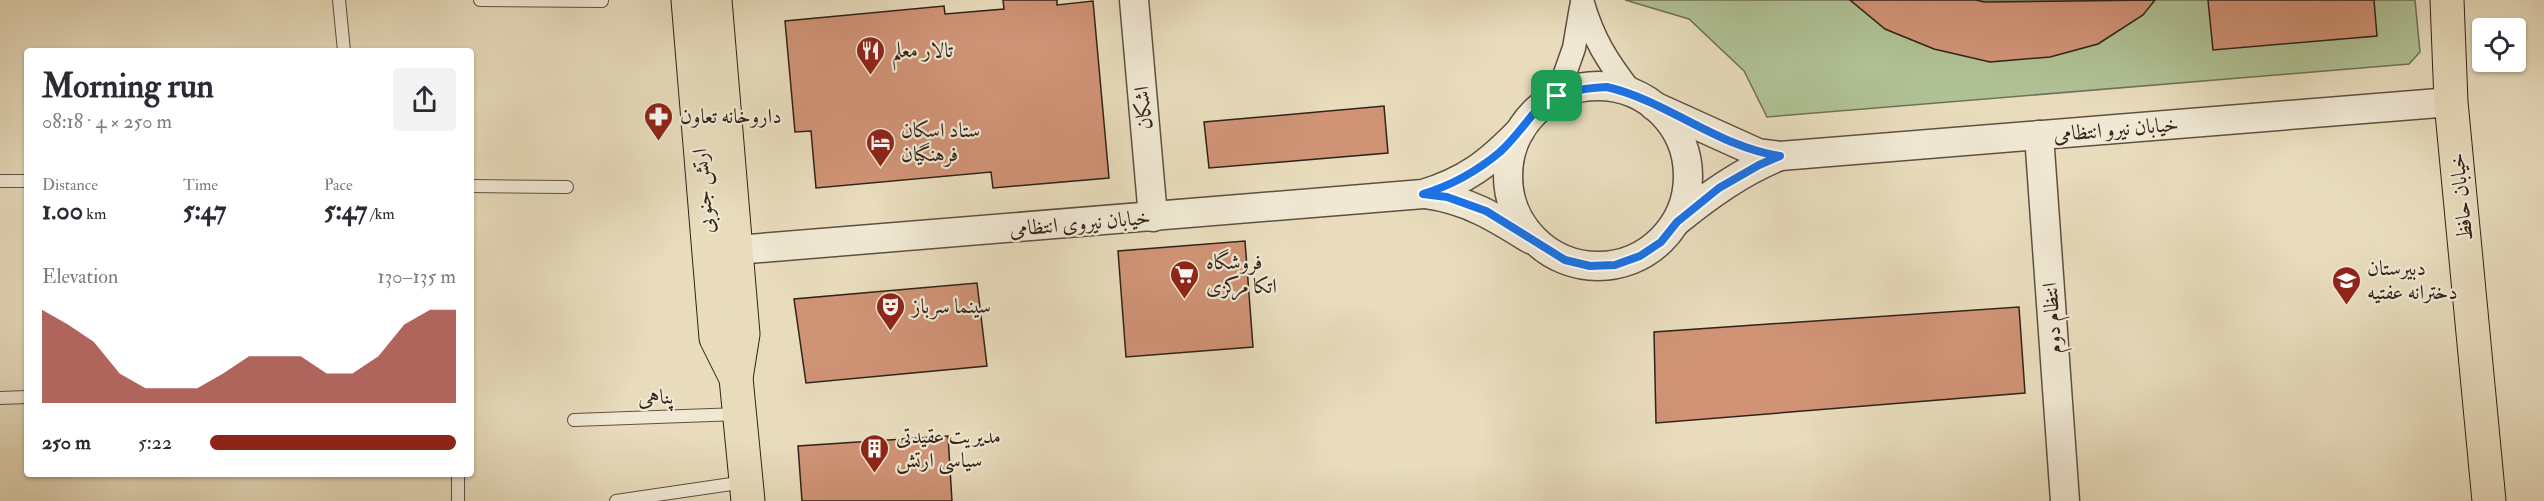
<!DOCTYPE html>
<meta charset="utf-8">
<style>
body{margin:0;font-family:"IM FELL Double Pica",Amiri,serif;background:#f2f2f3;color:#2b2b33;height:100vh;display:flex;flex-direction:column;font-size:22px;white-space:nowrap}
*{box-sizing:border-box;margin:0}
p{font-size:20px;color:#7c7c81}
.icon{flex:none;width:33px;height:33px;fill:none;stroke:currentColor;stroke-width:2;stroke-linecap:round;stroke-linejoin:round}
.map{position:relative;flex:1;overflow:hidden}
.panel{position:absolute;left:24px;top:48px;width:450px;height:429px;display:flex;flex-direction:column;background:#fff;border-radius:6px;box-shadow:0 2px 4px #0004}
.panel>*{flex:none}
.controls{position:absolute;left:2472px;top:18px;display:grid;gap:12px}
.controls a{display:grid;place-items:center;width:54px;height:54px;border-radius:6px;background:#fff;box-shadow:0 2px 4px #0004;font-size:30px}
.pin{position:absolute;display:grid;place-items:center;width:51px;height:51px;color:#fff;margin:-26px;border-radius:12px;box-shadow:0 3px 9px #0006}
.round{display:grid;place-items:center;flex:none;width:63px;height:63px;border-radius:6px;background:#f2f2f3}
.headline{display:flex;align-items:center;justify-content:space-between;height:102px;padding:0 18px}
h1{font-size:33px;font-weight:800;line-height:45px}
.metrics{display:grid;grid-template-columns:repeat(3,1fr);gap:9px;height:102px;padding:6px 18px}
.metrics div{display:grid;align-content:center}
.metrics b{font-size:26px;font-weight:800}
.metrics small{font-size:16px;font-weight:400}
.metrics p{font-size:16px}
.chart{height:168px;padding:12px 18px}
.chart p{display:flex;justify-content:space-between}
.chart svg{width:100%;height:108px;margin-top:6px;fill:#8f2418;opacity:.7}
ul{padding:0 18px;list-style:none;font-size:20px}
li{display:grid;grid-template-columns:96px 72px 1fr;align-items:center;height:45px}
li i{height:15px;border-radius:8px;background:#8f2418}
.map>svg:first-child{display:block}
.green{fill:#b0c295;stroke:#707258;stroke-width:1.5}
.building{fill:#d09376;stroke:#31221a;stroke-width:1.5}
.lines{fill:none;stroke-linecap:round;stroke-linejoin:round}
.service-casing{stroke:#5f5042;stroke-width:14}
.minor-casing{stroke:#5f5042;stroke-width:25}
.tertiary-casing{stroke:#5f5042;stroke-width:31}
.primary-casing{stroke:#31221a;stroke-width:35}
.service{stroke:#f0e8d3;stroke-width:12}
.minor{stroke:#f0e8d3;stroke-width:22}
.tertiary{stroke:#f0e8d3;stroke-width:28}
.primary{stroke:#e8dcbc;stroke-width:33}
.route-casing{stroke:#fff;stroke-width:12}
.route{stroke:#1a73e8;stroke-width:8}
.labels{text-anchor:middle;stroke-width:4.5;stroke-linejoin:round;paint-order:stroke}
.poi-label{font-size:21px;fill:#31221a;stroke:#f0e8d3;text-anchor:start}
.street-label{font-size:21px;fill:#31221a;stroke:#f0e8d3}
</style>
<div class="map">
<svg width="2544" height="501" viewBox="0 0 2544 501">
<rect width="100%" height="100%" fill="#e8dcbc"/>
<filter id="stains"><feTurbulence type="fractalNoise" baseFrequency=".00333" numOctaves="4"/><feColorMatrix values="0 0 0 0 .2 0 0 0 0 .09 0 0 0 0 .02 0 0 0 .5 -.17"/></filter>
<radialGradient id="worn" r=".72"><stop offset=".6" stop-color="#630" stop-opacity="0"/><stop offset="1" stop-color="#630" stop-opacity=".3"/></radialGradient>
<polygon class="green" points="1625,0 2415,0 2420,52 2409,64 1767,117 1744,71 1689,19"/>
<g class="building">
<polygon points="1003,0 1057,0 1057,5 1093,1 1109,178 993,188 991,172 816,188 811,131 795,132 785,21 944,6 945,14 1004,9"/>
<polygon points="1850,0 1976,0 1984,2 2155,0 2143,15 2098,44 2050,57 1990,62 1934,49 1885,29"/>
<polygon points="2208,0 2374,0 2377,36 2213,50"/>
<polygon points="1384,106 1388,153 1209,168 1204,122"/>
<polygon points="1245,241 1253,347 1126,357 1118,251"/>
<polygon points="977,283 987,366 806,383 794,299"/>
<polygon points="2019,307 2025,393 1656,423 1654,332"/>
<polygon points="948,436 952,501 802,501 798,446"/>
</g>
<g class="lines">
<defs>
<g id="service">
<polyline points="339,0 344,51"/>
<polyline points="480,0 602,1"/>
<polyline points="0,181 27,181"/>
<polyline points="471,186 567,187"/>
<polyline points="0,398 27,397"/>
<polyline points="574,420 739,414"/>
<polyline points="458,474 458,501"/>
<polyline points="616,501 745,482"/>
</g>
<g id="minor">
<path d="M1582,0C1593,39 1607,61 1632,93"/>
<polyline points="1557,96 1574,48 1581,7"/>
</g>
<g id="tertiary">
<polyline points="1134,0 1153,217"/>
<circle cx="1598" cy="176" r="90"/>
<polyline points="1654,106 1758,153 1780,156 2451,102"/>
<polyline points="2039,135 2065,501"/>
<path d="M1425,194C1468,200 1495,217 1530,239"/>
<path d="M1677,221C1709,195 1741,172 1780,156"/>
<path d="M736,250L1423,194C1466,181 1489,163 1520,131"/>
</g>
<g id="primary">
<polyline points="688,0 716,338 736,378"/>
<polyline points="715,0 743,334 736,378 748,501"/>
<polyline points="2447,0 2451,102 2489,501"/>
</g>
</defs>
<use href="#service" class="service-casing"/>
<use href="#minor" class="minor-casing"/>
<use href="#tertiary" class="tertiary-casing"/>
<use href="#primary" class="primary-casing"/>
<use href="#service" class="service"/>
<use href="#minor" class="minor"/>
<use href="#tertiary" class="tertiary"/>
<use href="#primary" class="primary"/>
</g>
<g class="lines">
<defs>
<path id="route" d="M1607,87C1667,101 1718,147 1780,156L1759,165L1719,188L1677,222L1661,242L1640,256L1615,265L1590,266L1565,260L1486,211L1447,197L1423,194C1453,185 1476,172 1500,152C1513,140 1523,126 1534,113C1554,93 1580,88 1607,87Z"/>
</defs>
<use href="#route" class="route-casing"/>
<use href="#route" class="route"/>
</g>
<defs>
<symbol id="restaurant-pin" viewBox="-11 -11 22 30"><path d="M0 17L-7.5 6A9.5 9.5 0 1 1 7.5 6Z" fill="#8f2418" stroke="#f0e8d3"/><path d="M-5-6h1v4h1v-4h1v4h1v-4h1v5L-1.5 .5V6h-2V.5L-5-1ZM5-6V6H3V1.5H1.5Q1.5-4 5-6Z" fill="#fff"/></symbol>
<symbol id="pharmacy-pin" viewBox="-11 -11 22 30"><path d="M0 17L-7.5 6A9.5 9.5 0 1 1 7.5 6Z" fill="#8f2418" stroke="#f0e8d3"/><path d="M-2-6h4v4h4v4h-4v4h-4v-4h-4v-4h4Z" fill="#fff"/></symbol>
<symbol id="hotel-pin" viewBox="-11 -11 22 30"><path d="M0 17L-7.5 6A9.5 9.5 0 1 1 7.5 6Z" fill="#8f2418" stroke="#f0e8d3"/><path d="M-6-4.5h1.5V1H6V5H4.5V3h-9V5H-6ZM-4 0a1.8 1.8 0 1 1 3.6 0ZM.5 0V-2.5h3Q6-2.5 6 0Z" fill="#fff"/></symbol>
<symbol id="supermarket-pin" viewBox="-11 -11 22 30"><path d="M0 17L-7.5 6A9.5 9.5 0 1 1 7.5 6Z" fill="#8f2418" stroke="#f0e8d3"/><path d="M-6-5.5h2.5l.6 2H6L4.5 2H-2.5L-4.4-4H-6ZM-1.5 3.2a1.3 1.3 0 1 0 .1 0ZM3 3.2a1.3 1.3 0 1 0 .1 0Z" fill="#fff"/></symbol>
<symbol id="school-pin" viewBox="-11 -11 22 30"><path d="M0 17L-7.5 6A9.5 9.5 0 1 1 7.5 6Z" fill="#8f2418" stroke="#f0e8d3"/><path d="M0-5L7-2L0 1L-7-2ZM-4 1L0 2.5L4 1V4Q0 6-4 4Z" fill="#fff"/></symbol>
<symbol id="theatre-pin" viewBox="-11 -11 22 30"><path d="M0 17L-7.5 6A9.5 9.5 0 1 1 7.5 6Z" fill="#8f2418" stroke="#f0e8d3"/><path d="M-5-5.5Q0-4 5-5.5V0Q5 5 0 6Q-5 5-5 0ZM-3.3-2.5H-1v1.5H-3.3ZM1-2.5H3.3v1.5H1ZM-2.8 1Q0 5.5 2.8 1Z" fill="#fff"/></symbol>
<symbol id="building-pin" viewBox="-11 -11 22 30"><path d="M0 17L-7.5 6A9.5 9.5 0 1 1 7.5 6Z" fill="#8f2418" stroke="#f0e8d3"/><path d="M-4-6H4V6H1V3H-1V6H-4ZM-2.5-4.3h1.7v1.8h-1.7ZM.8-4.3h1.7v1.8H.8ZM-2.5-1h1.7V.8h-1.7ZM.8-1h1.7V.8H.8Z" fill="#fff"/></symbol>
</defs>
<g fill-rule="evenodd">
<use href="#restaurant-pin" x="854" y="34" width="33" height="45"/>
<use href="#pharmacy-pin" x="642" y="100" width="33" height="45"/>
<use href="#hotel-pin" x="864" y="126" width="33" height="45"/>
<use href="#supermarket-pin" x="1168" y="258" width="33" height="45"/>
<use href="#school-pin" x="2330" y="264" width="33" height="45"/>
<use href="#theatre-pin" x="874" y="290" width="33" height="45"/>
<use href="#building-pin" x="858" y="432" width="33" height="45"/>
</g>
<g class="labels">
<g class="poi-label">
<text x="892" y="57">تالار معلم</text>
<text x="680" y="123">داروخانه تعاون</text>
<text x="901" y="137">ستاد اسکان<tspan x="901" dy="24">فرهنگیان</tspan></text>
<text x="1206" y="269">فروشگاه<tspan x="1206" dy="24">اتکا مرکزی</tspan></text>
<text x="2367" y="275">دبیرستان<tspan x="2367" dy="24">دخترانه عفتیه</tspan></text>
<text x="912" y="313">سینما سرباز</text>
<text x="896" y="443">مدیریت عقیدتی<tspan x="896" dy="24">سیاسی ارتش</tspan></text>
</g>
<g class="street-label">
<text transform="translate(1143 108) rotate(-95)" y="7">اشکان</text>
<text transform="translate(2116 129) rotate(-5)" y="7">خیابان نیرو انتظامی</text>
<text transform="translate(703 191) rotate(-95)" y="7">ارتش جنوبی</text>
<text transform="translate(2461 197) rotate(-96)" y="7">خیابان حافظ</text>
<text transform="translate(1080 223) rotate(-5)" y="7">خیابان نیروی انتظامی</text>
<text transform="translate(2052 318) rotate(-94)" y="7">انتظام دوم</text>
<text transform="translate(656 397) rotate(-2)" y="7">پناهی</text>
</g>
</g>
<rect width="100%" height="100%" filter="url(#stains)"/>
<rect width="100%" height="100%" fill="url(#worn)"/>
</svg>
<div class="controls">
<a><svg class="icon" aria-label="locate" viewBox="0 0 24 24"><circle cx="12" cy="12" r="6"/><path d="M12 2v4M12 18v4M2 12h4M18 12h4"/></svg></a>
</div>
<div class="pin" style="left:1557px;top:96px;background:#1e9e55"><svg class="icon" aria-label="arrive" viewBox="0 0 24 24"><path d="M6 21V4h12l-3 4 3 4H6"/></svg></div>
<section class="panel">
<div class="headline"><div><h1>Morning run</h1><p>08:18 · 4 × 250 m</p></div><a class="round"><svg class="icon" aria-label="share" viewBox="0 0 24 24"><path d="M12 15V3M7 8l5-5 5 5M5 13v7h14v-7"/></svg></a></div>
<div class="metrics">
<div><p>Distance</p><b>1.00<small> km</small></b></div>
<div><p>Time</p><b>5:47</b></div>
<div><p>Pace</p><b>5:47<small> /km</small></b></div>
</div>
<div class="chart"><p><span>Elevation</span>130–135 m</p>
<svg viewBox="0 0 160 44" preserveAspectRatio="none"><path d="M0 44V6L10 12L20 19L30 32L40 38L50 38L60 38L70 32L80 25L90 25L100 25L110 32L120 32L130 25L140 12L150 6L160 6V44z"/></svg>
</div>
<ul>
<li><b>250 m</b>5:22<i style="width:100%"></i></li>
</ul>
</section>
</div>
